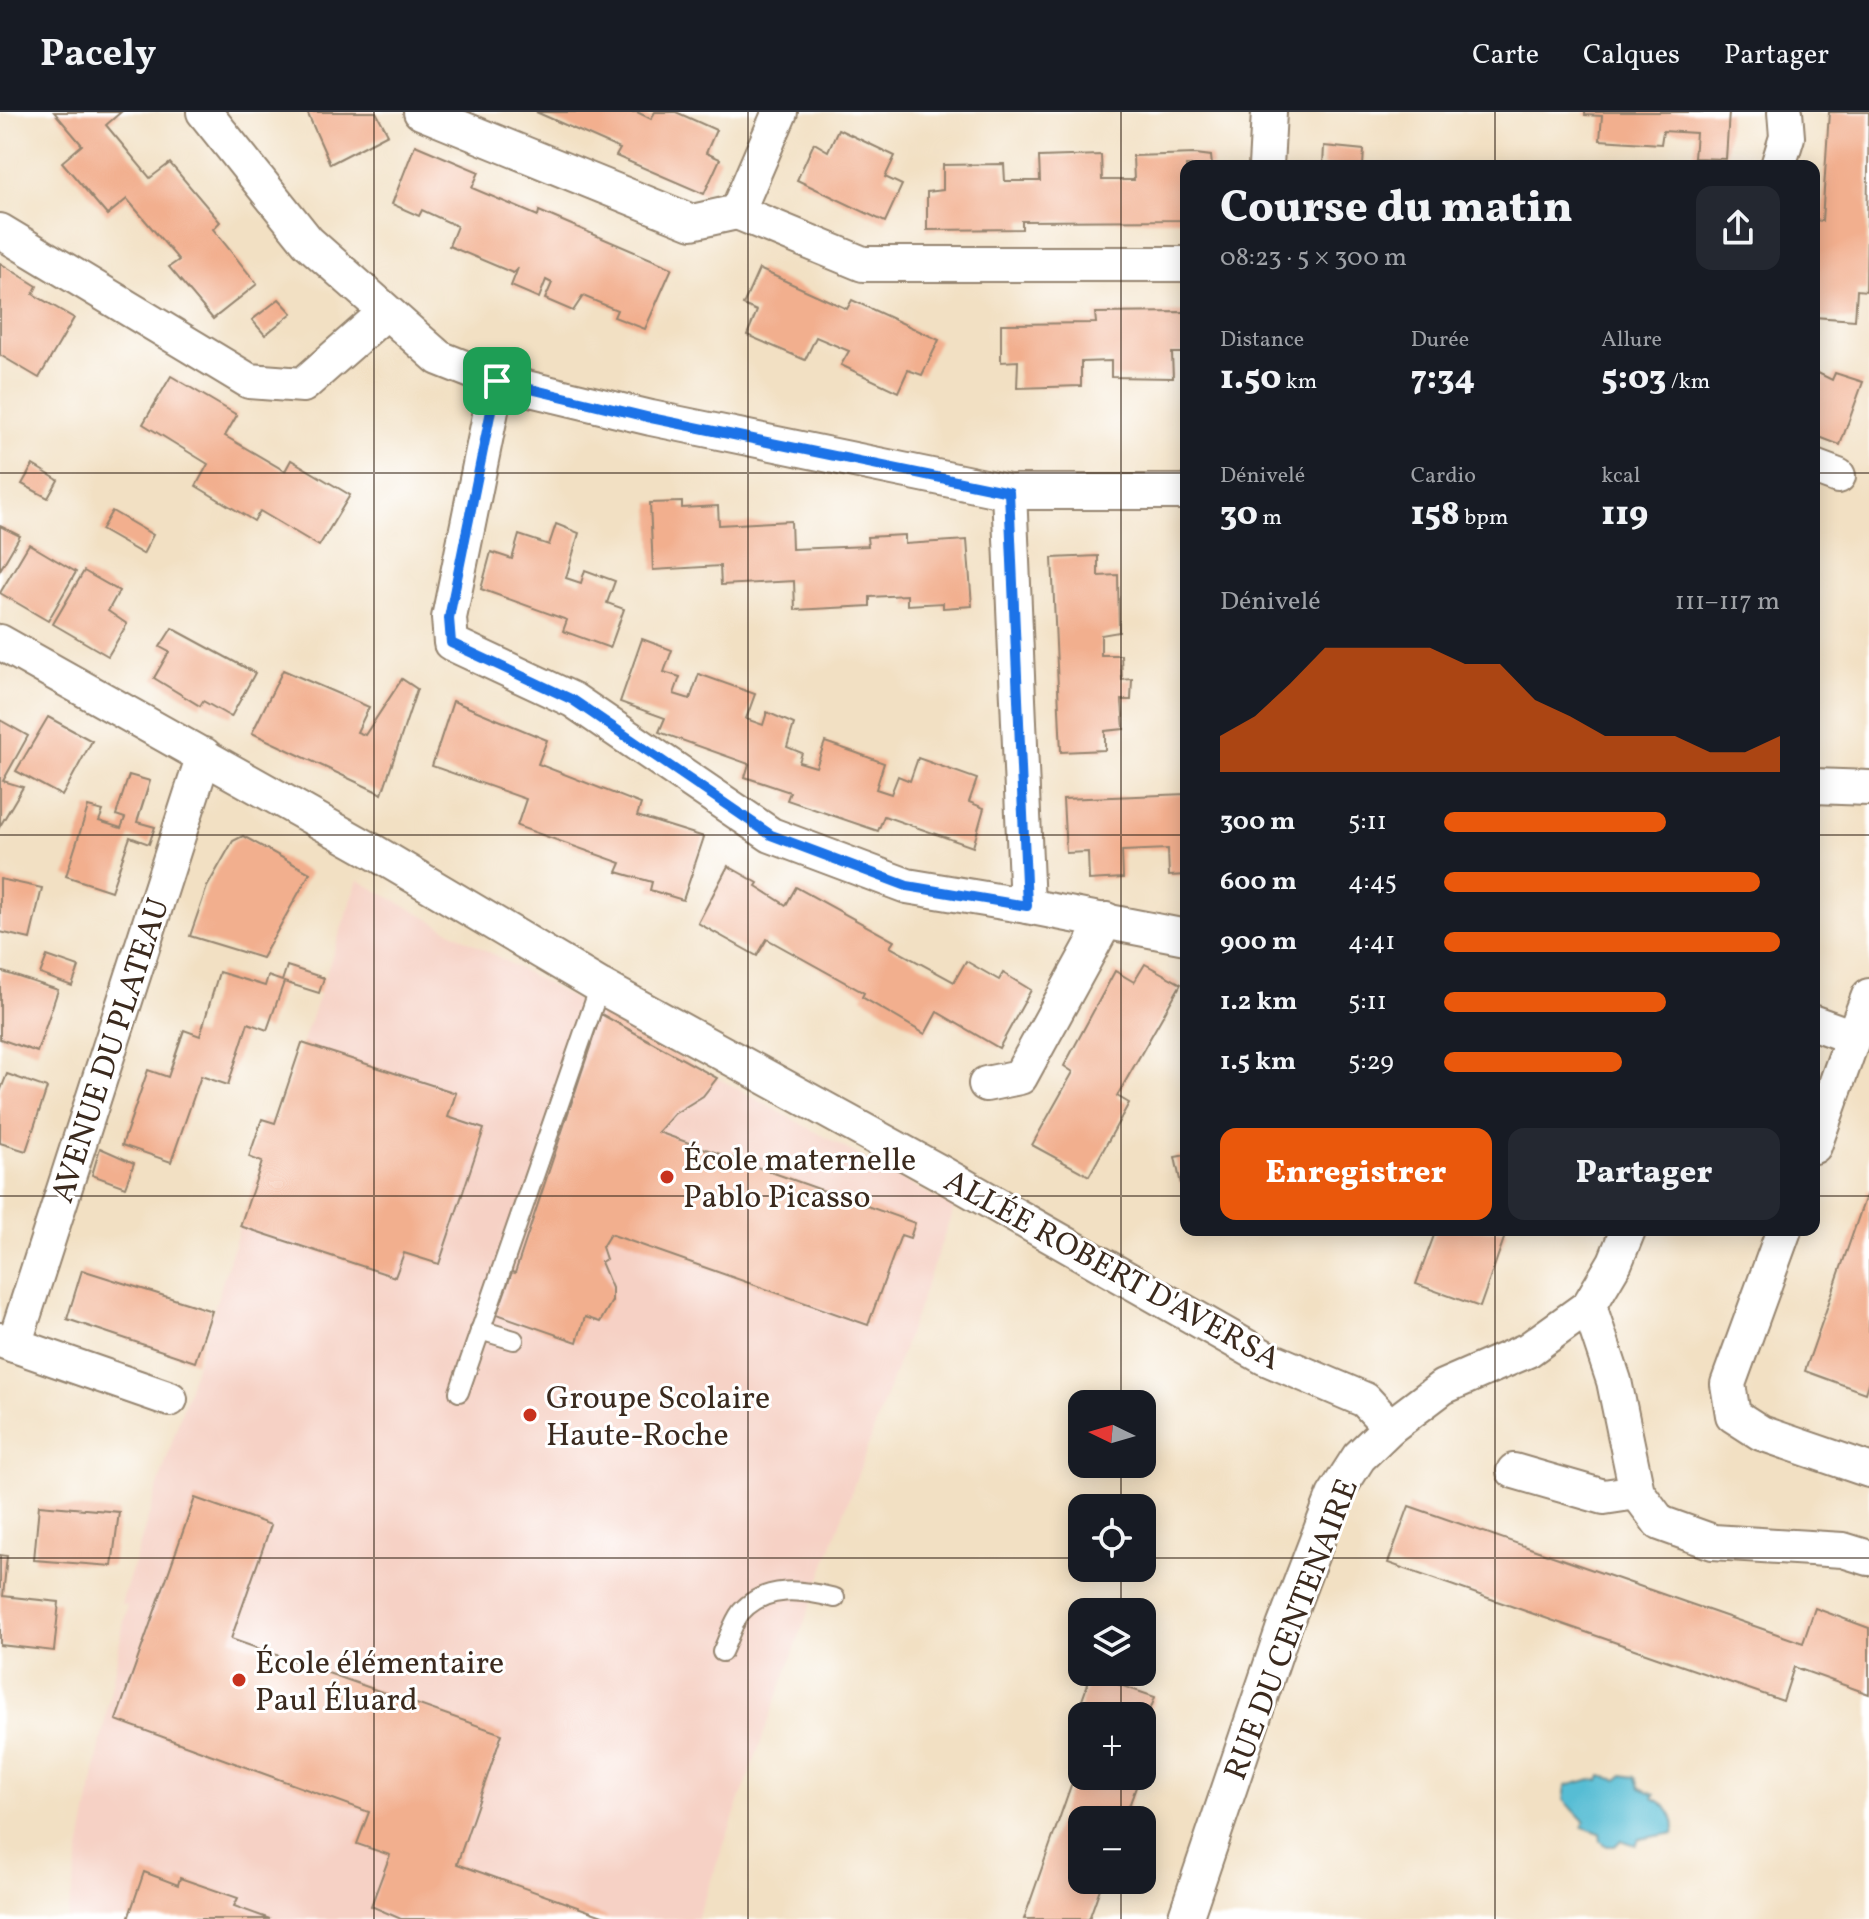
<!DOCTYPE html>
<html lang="fr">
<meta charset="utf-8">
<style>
body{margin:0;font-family:Vollkorn,serif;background:#242831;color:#f1f3f6;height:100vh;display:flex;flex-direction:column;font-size:30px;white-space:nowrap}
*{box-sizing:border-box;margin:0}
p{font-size:26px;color:#9ea1a6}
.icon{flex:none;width:44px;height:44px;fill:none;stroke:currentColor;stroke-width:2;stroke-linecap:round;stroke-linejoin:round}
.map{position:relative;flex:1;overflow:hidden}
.panel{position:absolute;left:1180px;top:48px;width:640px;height:1076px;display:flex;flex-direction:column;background:#171b24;border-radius:16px;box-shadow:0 4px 20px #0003}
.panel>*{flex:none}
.needle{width:52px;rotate:275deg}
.tools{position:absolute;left:1068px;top:1278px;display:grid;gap:16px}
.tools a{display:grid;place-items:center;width:88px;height:88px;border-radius:16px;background:#171b24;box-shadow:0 4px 20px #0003;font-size:40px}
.pin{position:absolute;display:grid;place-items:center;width:68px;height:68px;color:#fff;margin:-34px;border-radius:16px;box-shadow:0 4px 12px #0006}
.round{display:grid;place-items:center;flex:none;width:84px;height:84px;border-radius:16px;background:#242831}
.headline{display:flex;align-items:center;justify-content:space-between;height:136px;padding:0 40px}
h1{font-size:44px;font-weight:800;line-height:60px}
.stats{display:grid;grid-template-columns:repeat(3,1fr);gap:12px;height:136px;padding:8px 40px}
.stats div{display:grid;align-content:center}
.stats b{font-size:34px;font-weight:800}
.stats small{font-size:22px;font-weight:400}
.stats p{font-size:22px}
.chart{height:224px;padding:16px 40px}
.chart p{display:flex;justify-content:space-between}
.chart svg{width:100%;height:144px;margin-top:8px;fill:#ea580c;opacity:.7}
.action{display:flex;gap:16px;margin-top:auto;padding:16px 40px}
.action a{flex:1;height:92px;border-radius:16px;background:#ea580c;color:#fff;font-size:32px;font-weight:800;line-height:92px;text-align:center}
.action a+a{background:#242831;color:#f1f3f6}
ul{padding:0 40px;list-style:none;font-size:26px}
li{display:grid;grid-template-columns:128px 96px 1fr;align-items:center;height:60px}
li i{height:20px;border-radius:10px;background:#ea580c}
header{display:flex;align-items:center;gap:48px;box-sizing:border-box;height:112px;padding:0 40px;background:#171b24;border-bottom:2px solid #363941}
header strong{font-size:38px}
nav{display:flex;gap:44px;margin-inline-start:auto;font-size:28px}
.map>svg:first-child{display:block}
.built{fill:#f6d1c5}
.water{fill:#56bdd4;stroke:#487479;stroke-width:2}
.building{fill:#f2af8e}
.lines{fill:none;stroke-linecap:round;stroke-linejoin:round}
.lane-casing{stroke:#968570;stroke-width:22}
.street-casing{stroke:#968570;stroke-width:38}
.lane{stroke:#fff;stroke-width:18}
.street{stroke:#fff;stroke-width:34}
.route-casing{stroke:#fff;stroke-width:16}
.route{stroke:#1a73e8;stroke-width:10}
.grid{fill:none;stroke:#3b2a1e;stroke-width:2;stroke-opacity:0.55}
.poi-dot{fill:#c8321e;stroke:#fff;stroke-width:3}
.labels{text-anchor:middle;stroke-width:6;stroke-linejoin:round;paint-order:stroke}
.street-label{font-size:32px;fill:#3b2a1e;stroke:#fff}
.poi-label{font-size:32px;fill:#3b2a1e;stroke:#fff;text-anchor:start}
</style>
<header>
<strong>Pacely</strong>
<nav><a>Carte</a><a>Calques</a><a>Partager</a></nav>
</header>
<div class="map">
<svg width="1869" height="1807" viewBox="0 0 1869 1807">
<rect width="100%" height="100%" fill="#fff"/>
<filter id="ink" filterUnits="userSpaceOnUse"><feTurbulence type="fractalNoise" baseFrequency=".0125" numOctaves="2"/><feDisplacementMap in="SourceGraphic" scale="16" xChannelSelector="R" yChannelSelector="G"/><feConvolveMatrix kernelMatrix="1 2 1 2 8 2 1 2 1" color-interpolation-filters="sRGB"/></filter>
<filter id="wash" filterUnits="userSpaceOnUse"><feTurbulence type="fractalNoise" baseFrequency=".006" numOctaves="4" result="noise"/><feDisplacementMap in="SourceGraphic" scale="32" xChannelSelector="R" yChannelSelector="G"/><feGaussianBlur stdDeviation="1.8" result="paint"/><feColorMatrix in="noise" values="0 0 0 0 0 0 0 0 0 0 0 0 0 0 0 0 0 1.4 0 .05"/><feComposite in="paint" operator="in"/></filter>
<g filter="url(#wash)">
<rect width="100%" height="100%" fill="#f2e0c3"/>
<polygon class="built" points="358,768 954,1096 697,1807 67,1807 127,1493 121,1492 240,1114"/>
<path class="water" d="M1623,1663L1635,1665L1640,1676L1655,1682L1653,1686C1666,1691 1678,1707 1674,1721L1639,1727L1636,1733L1621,1728L1615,1734H1607L1601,1729L1600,1721L1583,1715L1585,1710L1564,1688L1566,1674L1591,1667L1599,1669L1601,1664L1617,1668Z"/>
<g id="blocks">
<g class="building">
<polygon points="54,0 121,0 106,13 150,66 170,51 220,110 213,117 257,172 213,207 169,155 179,148 127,87 107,103 62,50 82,33"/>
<polygon points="307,0 376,0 388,22 330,52"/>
<polygon points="536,0 637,0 651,7 655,0 676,0 716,18 706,41 720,47 704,82 616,44 620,37"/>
<polygon points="1585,0 1729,0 1726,47 1694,46 1696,21 1663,19 1661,32 1600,28 1602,4 1585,3"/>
<polygon points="1829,0 1869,0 1866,179 1857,178 1855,208 1814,205 1814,108 1822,109"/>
<polygon points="838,17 895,44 885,65 902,73 885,110 797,68 814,31 828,39"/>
<polygon points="415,33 479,60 472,76 538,104 539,99 672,156 645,217 614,205 617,198 583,184 573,199 545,187 552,171 546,168 539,186 511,174 518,156 513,161 449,134 457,114 422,98 419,104 392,92"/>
<polygon points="1324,34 1364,38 1363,54 1323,54"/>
<polygon points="1196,42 1211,44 1212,54 1186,54 1186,108 1022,109 1022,117 927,118 927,80 943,78 943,53 1004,52 1005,69 1040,69 1039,45 1101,43 1102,68 1134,68 1133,44"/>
<polygon points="0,151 37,174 33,182 74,206 39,266 0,243"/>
<polygon points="759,157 847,197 852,188 939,228 922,263 908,258 898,280 841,253 849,239 816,225 805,248 747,223 757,199 743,193"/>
<polygon points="279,187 292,201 265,223 252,208"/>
<polygon points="1186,200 1186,241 1172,241 1173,266 1111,265 1111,249 1081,250 1081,274 1017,276 1018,249 1001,250 1001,212 1096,211 1095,201"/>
<polygon points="1814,259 1832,268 1835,261 1863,270 1840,333 1814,323"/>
<polygon points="171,264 237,303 225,324 285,359 291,348 350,383 319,434 260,399 254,409 196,374 208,352 143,312"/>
<polygon points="33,353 58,368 48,386 22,372"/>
<polygon points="682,390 682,396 718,394 719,413 791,409 792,437 868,434 867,425 885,424 905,423 905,432 967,428 972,494 943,496 943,491 907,493 907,483 870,485 870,494 795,498 794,469 721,473 720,454 653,458 650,391"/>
<polygon points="112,399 153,423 143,442 101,418"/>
<polygon points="556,412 579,421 566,466 581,471 585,458 615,469 607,491 624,497 610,536 563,519 567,508 481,477 491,440 512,447 519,423 549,433"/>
<polygon points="0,414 20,424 0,458"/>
<polygon points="29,432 76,460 48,509 0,481"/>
<polygon points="1098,444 1098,464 1118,463 1119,520 1101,523 1101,543 1121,543 1122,568 1132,567 1131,588 1122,588 1124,617 1105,619 1105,638 1061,640 1052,446"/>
<polygon points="84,459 119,479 108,499 127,512 108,544 53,512"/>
<polygon points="172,516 255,561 231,605 203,589 200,594 154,566 169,540 160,535"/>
<polygon points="642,527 672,538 664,560 680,565 674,582 690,587 699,562 755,582 746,607 763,613 767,600 794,612 787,635 802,641 799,650 816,655 825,630 854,640 884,651 876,677 891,682 898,664 910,669 918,646 977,667 969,690 984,696 973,735 884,704 878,719 787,688 790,680 745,665 749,652 659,620 665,606 620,590"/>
<polygon points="283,558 369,595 357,620 365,623 402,567 417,577 382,682 252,621"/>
<polygon points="453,589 547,628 538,652 641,692 637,704 704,725 683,788 650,778 652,770 617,760 621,751 517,714 526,687 432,654"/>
<polygon points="48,605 92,629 62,684 16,659"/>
<polygon points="0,608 28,624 3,669 23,675 0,714"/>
<polygon points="129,663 150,669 137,710 155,715 149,732 130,725 111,779 66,764 88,695 103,699 99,709 121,716 125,706 116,703"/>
<polygon points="1186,682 1186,763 1169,764 1168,737 1122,739 1123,766 1089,768 1088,740 1066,741 1063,687"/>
<polygon points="243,724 310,761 262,846 190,824 207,775 233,729"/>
<polygon points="728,754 758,771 756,774 786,793 796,775 894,829 890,835 954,870 966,849 999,868 1003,861 1031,878 999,936 937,900 925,922 862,885 864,881 767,827 757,844 698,811"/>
<polygon points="0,767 42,776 30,827 0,820"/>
<polygon points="47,844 79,855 72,874 40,862"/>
<polygon points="1145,852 1181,872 1117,984 1129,991 1089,1064 1032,1033 1073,960 1064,954 1115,859 1134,870"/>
<polygon points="287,854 324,866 319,881 284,870 267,918 248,911 228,973 201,964 171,1050 122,1033 148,958 168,965 184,918 200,924 219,860 265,874 268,864 282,869"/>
<polygon points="0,859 58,878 37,940 0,927"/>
<polygon points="601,902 717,966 703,984 674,1002 658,1020 915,1111 910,1126 901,1123 868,1213 610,1122 602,1135 606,1147 601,1150 612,1176 612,1189 600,1210 585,1205 577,1230 497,1202 512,1160 515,1161"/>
<polygon points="302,931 456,981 448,1005 484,1017 439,1152 404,1141 395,1165 240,1114 262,1050 249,1045 262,1007 275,1011"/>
<polygon points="7,962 47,976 26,1039 0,1031 0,980"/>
<polygon points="100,1036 134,1051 125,1075 92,1063"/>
<polygon points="1186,1043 1186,1091 1185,1091 1175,1045"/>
<polygon points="1869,1075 1869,1268 1865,1281 1805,1259"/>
<polygon points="1436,1118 1507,1118 1480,1195 1416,1172"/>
<polygon points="82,1158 212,1199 195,1250 67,1207"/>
<polygon points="195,1386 271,1413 231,1527 502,1622 457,1752 611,1807 401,1807 371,1794 390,1743 357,1732 369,1700 116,1608"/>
<polygon points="39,1393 119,1400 112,1454 34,1448"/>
<polygon points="1409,1394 1803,1531 1815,1496 1869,1516 1869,1582 1794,1555 1783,1589 1388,1451"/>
<polygon points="0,1443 7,1444 3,1484 59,1490 54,1539 0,1533"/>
<polygon points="1091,1563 1155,1585 1142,1620 1142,1604 1082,1604 1082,1610 1075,1608"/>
<polygon points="1142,1631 1150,1634 1142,1657"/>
<polygon points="1082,1642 1082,1664 1140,1664 1124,1708 1082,1708 1082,1768 1103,1768 1089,1807 1024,1807"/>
<polygon points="144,1760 178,1773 180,1766 238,1786 234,1794 270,1807 128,1807"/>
</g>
</g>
</g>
<g filter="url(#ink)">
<use href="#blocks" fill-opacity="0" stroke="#968570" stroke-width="2"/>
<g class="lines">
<defs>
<g id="lane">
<polyline points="480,1218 514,1228"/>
<polyline points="459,1280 600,874"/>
<path d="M722,1540C728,1528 733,1510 741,1500C766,1472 803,1478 835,1486"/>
</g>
<g id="street">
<polyline points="204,0 308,130 439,246 497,269 651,306 1009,380 1186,380"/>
<polyline points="421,0 692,110 737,100"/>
<polyline points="780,0 737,100 863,152 1186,152"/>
<polyline points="1266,54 1269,0"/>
<polyline points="1778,54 1787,25 1785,0"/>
<polyline points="0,119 249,269 303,273 386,200"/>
<polyline points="497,269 449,506 451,531 573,588 771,723 907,774 1027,794 1009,380"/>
<polyline points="1814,355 1838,364"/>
<polyline points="0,530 374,740 600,874 939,1060 1264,1245 1365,1288 1390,1315"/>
<polyline points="1814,674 1869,676"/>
<polyline points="1027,794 1186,825"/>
<polyline points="1814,911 1853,925 1814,1034"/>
<polyline points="1853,925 1869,884"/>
<polyline points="986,972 1020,965 1106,808"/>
<polyline points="1784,1118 1728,1272 1733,1303 1761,1321 1869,1358"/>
<polyline points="1589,1194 1614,1269 1637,1380 1660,1411 1713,1430 1843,1438 1869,1446"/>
<polyline points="0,1228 170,1287"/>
<polyline points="14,1233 204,643"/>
<polyline points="1514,1359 1604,1385 1637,1380"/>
<polyline points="1185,1807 1284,1515 1334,1384 1359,1345 1390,1315 1443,1275 1528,1238 1589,1194 1615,1150 1628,1118"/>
</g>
</defs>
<use href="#lane" class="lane-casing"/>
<use href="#street" class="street-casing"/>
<use href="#lane" class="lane"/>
<use href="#street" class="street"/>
</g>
</g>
<g class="lines" filter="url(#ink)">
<defs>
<polygon id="route" points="497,269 651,306 1009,380 1027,794 907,774 771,723 573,588 451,531 449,506"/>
</defs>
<use href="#route" class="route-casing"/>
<use href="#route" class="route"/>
</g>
<path class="grid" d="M374,0V1807M748,0V1807M1121,0V1292M1495,0V54M0,361H1186M1814,361H1869M0,723H1186M1814,723H1869M0,1084H1186M1814,1084H1869M1495,1118V1807M1121,1352V1396M0,1446H1082M1142,1446H1869M1121,1456V1500M1121,1560V1604M1121,1664V1708M1121,1768V1807"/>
<g class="poi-dot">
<circle cx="667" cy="1065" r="8"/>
<circle cx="530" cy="1303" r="8"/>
<circle cx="239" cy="1568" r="8"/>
</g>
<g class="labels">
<g class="street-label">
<text transform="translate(109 938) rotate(-72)" y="11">AVENUE DU PLATEAU</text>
<text transform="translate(1113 1157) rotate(29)" y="11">ALLÉE ROBERT D'AVERSA</text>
<text transform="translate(1290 1517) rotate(-69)" y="11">RUE DU CENTENAIRE</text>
</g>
<g class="poi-label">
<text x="683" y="1058">École maternelle<tspan x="683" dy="37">Pablo Picasso</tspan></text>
<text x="546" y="1296">Groupe Scolaire<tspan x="546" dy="37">Haute-Roche</tspan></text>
<text x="255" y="1561">École élémentaire<tspan x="255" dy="37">Paul Éluard</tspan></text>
</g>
</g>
</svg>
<div class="tools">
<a><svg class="needle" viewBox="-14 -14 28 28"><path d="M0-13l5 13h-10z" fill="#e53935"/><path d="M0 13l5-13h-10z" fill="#9ea1a6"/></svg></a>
<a><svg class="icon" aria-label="locate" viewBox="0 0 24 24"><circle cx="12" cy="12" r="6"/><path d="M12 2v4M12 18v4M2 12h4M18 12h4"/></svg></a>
<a><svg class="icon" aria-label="layers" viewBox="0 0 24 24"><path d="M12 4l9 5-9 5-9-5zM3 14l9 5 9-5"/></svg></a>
<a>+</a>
<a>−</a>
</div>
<div class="pin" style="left:497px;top:269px;background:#1e9e55"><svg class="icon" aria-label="arrive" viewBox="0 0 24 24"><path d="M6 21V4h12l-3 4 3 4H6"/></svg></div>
<section class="panel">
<div class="headline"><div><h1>Course du matin</h1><p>08:23 · 5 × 300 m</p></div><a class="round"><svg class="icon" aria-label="share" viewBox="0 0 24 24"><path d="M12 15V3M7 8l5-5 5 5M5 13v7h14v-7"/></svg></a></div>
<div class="stats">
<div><p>Distance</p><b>1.50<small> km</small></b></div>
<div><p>Durée</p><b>7:34</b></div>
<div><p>Allure</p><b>5:03<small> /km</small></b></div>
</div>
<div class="stats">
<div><p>Dénivelé</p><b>30<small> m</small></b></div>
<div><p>Cardio</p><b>158<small> bpm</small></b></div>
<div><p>kcal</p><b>119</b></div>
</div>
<div class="chart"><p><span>Dénivelé</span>111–117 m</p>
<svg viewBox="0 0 160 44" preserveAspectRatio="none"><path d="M0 44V33L10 27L20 17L30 6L40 6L50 6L60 6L70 11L80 11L90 22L100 27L110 33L120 33L130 33L140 38L150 38L160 33V44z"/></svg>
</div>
<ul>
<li><b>300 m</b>5:11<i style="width:66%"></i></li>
<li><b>600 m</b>4:45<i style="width:94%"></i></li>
<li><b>900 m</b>4:41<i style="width:100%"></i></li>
<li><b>1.2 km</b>5:11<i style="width:66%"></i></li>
<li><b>1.5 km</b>5:29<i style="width:53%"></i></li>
</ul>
<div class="action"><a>Enregistrer</a><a>Partager</a></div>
</section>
</div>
